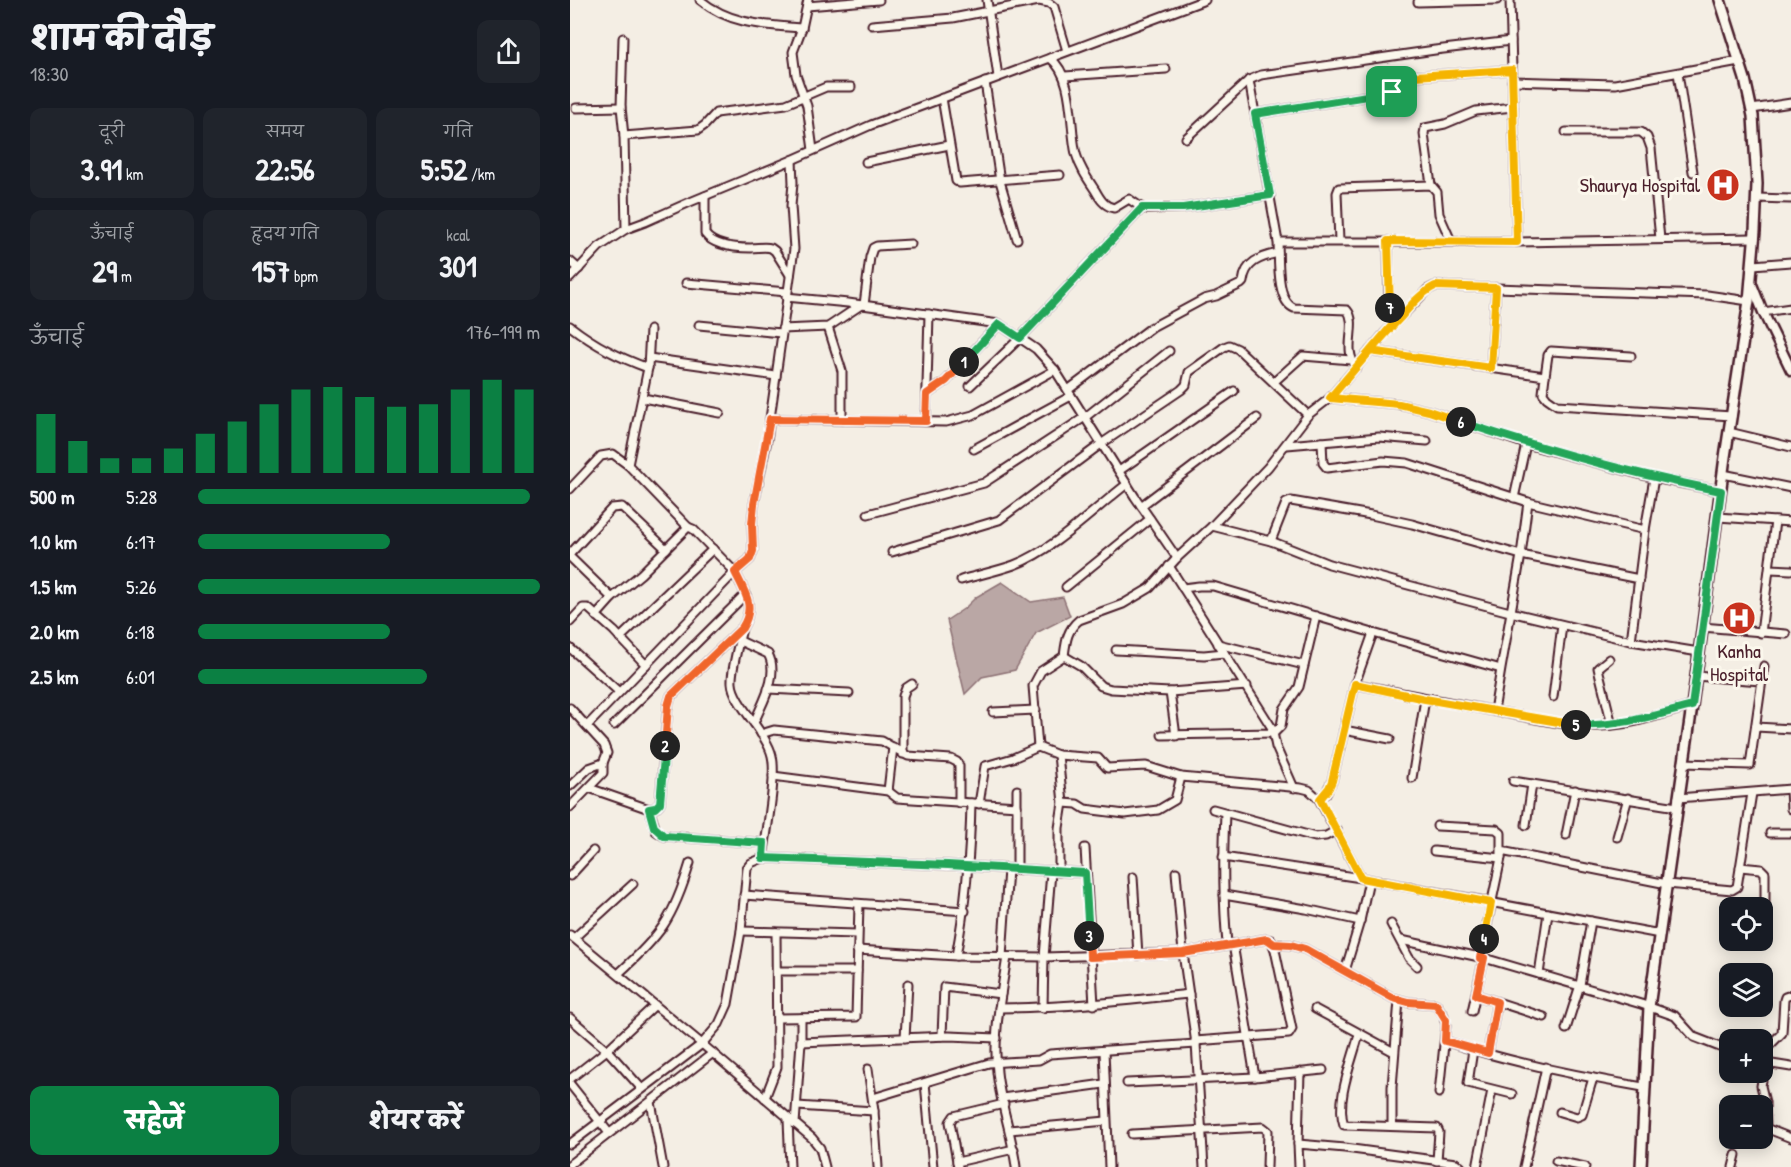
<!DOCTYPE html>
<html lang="hi">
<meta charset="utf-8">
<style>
body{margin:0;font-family:"Patrick Hand","Playpen Sans Deva",sans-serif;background:#20242c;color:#f1f3f6;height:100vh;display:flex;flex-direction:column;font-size:22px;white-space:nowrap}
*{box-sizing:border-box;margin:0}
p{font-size:20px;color:#9ea1a6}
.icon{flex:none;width:33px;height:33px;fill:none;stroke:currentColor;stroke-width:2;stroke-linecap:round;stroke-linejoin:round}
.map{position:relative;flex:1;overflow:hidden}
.sheet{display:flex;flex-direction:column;background:#171b24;width:570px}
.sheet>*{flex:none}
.controls{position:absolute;left:1149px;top:897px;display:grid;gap:12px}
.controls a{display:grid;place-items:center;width:54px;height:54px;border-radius:12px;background:#171b24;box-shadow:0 3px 15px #0003;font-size:30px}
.pin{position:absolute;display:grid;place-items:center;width:51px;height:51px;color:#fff;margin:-26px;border-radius:12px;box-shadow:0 3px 9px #0006}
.km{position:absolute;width:30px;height:30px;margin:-15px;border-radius:50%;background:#222;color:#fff;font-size:16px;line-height:30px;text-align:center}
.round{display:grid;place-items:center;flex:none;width:63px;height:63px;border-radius:12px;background:#20242c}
.summary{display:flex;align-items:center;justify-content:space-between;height:102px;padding:0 30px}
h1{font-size:33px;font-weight:800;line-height:45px}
.stats{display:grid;grid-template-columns:repeat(3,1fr);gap:9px;height:102px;padding:6px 30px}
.stats div{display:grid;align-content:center;border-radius:12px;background:#20242c;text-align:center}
.stats b{font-size:30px;font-weight:800}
.stats small{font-size:16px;font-weight:400}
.stats p{font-size:16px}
.chart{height:168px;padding:12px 30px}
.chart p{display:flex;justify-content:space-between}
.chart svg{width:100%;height:108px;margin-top:6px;stroke:#0b8043;stroke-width:6}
.action{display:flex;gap:12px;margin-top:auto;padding:12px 30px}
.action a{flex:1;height:69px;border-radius:12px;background:#0b8043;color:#fff;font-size:24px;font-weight:800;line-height:69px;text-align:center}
.action a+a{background:#20242c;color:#f1f3f6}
ul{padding:0 30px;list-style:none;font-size:20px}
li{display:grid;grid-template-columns:96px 72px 1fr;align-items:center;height:45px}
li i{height:15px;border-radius:8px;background:#0b8043}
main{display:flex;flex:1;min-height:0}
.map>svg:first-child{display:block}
.water{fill:#baa7a5;stroke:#8d7174;stroke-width:1.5}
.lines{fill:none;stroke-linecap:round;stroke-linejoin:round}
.minor-casing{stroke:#4a1f2b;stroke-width:11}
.tertiary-casing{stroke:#4a1f2b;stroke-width:13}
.secondary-casing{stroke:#4a1f2b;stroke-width:14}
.minor{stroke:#fbf7ec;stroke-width:7}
.tertiary{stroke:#fbf7ec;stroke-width:8}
.secondary{stroke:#fbf7ec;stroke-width:9}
.split-1-casing{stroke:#fff;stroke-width:12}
.split-2-casing{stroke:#fff;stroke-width:12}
.split-3-casing{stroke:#fff;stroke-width:12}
.split-4-casing{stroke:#fff;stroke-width:12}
.split-5-casing{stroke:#fff;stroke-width:12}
.split-6-casing{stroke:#fff;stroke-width:12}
.split-7-casing{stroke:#fff;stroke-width:12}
.split-8-casing{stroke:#fff;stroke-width:12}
.split-1{stroke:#22a559;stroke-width:8}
.split-2{stroke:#f0652b;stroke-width:8}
.split-3{stroke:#22a559;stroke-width:8}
.split-4{stroke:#f0652b;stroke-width:8}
.split-5{stroke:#f5b400;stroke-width:8}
.split-6{stroke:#22a559;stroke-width:8}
.split-7{stroke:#f5b400;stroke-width:8}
.split-8{stroke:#f5b400;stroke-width:8}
.labels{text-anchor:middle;stroke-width:6;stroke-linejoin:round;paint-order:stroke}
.poi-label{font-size:20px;fill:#4a1f2b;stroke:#fbf7ec;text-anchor:end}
</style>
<main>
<section class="sheet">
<div class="summary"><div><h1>शाम की दौड़</h1><p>18:30</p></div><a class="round"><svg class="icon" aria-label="share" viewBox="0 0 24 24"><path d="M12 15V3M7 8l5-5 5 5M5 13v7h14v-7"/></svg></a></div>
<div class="stats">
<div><p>दूरी</p><b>3.91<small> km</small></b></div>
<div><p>समय</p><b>22:56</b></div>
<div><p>गति</p><b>5:52<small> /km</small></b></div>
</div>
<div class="stats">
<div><p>ऊँचाई</p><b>29<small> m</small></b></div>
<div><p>हृदय गति</p><b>157<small> bpm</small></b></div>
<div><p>kcal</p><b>301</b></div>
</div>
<div class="chart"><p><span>ऊँचाई</span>176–199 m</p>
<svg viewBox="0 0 160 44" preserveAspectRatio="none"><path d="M5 44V20M15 44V31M25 44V38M35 44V38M45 44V34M55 44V28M65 44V23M75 44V16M85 44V10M95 44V9M105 44V13M115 44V17M125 44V16M135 44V10M145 44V6M155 44V10"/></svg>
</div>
<ul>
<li><b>500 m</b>5:28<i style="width:97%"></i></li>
<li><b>1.0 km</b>6:17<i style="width:56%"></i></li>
<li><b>1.5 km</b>5:26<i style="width:100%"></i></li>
<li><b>2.0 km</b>6:18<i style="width:56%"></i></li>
<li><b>2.5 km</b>6:01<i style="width:67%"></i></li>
</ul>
<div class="action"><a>सहेजें</a><a>शेयर करें</a></div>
</section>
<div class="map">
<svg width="1221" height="1167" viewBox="0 0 1221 1167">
<rect width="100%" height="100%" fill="#f4eee4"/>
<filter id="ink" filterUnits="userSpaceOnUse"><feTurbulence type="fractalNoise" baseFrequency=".0167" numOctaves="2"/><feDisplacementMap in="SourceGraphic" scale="12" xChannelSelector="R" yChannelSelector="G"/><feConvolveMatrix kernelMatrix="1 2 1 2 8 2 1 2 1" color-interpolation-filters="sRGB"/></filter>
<g filter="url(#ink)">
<polygon class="water" points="432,582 461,602 493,597 500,616 466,633 445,670 412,677 395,694 377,620 395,608 406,597"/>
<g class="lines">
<defs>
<g id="minor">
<path d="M130,0C161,25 194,25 232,28"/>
<polyline points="238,0 232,28 223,52 226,75 237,106 243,150"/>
<polyline points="417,0 428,77"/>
<polyline points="940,0 947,242"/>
<polyline points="848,2 927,0"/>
<polyline points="237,6 309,0"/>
<polyline points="302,25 383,18 469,1 479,3 484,7 497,51"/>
<polyline points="53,38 51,107 54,136 56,229"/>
<path d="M480,58C505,77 499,125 506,154C510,168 517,178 525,190C530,199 534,206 544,208L559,199L572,208L577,209L613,208L700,195"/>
<polyline points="1108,73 1123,172"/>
<polyline points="495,76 596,69"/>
<polyline points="679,80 708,242 947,242 1185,238"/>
<polyline points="942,81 1045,84 1169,61"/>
<polyline points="415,82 430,181 447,239"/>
<polyline points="372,98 385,175 386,181 390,183 490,175"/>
<polyline points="6,108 51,107"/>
<polyline points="1182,109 1221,103"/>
<polyline points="685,114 822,92 824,90 825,78 829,77 942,70"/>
<polyline points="996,132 1071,132 1077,137 1081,148 1090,239"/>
<polyline points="54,136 128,130 135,125 146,113 216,104 256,87 281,87"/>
<polyline points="616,138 679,80 691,75 865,50 941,41"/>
<polyline points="296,162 379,145"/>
<polyline points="861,185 854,134 855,128 875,124 906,111 943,107"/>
<path d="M135,196V234C144,246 167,248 181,248C188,248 195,246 201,248L205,251L220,275"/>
<polyline points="1187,198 1221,199"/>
<polyline points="769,241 767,193 769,188 861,185 867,192 869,214 881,241"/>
<polyline points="818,241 819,297 824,323"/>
<path d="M708,242C709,259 706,301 724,308L777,310C789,324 771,350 787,367"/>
<polyline points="0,261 9,269"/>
<polyline points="1183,265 1221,262"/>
<polyline points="0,278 29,247 56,229 75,222 120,202 222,160 301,125 635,0"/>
<polyline points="116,283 217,292"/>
<polyline points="216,297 278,303 429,324 466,349 485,370 565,497 607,558"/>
<polyline points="294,305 300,257 303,248 307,246 341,244"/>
<polyline points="1193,312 1221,308"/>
<polyline points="129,325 211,333"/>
<path d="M0,326C26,346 48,357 78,368"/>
<polyline points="258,327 272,371 272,420"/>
<polyline points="212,329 258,327 291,305"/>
<polyline points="800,351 975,376 973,393 977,398 987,405 1162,416"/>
<polyline points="79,358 206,376"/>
<polyline points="921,368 926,288"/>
<polyline points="975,376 978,355 981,351 1061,356"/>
<polyline points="704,382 733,356 781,360"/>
<polyline points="400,386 450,338 572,208"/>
<path d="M498,390L582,327L634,299L646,296L671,284L673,282C675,262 690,257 708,253"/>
<polyline points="357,394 376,381 429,324"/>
<polyline points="73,398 150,413"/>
<polyline points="760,398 829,404 859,411 956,444 1084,478 1151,491"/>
<polyline points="200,419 376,422 403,415 485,370"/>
<polyline points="356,421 359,314"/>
<polyline points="1159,432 1221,447"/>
<polyline points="752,442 753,463 757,468 813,461 837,463 958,502 1075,530 1084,478"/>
<polyline points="717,445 809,437 857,441"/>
<polyline points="404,449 501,396"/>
<polyline points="58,465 118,527"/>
<polyline points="549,471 664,391"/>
<polyline points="1153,474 1221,488"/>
<polyline points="0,489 31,456 43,454 58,465 78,368 80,330"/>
<polyline points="944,498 956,444"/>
<polyline points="571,506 687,418"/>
<polyline points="298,514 414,483 518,415 599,351"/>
<polyline points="1148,517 1221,522"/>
<polyline points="642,526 701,541 759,564 940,612 1061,641 1129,652"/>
<polyline points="701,541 716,503 721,501 801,515 842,524 951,555 1069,579"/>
<polyline points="322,552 429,520 531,444 611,390 616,385 619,372 654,347 659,345 668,349 738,415"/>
<polyline points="0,554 42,508 52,507 96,549"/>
<polyline points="0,557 42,598 71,574 118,527 123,529 165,572 17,726"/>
<polyline points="599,566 702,728 706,747 724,788"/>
<polyline points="1200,569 1221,570"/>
<path d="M391,580C408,575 427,571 444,565C484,550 523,510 557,484"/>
<polyline points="496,587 580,519"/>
<polyline points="613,588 629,586 643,586 803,633"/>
<polyline points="26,616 42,598"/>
<polyline points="0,622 13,608 18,608 44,631 76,665"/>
<polyline points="1132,627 1216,634"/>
<path d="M172,628C169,643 161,670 162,683C163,703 197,733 202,756C207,777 196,834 193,858L378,865L515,873"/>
<polyline points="1191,633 1205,521"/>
<polyline points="50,638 143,549"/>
<path d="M170,641L198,654C210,675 192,703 184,723"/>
<polyline points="1061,641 1075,530"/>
<polyline points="648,644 734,665"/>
<polyline points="0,648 48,691"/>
<polyline points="546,650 634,655 654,653"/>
<polyline points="494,656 511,666 531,686 541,689 600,692 677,686"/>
<polyline points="1039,659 1028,668 1042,725"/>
<polyline points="931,669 924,711 785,684 803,633 931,669 951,555 958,502"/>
<polyline points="1125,676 1191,681"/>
<polyline points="198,689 279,693"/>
<polyline points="600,692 606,736"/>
<polyline points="983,697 992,625"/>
<polyline points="0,708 34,745 37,753 33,763 33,773 0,807"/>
<path d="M924,711C959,717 995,727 1031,726C1061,725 1092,714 1122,706"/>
<polyline points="423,712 466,710"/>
<polyline points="44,725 176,594"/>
<polyline points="1186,727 1221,729"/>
<polyline points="774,730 820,739"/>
<polyline points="191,734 204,730 312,741 338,756 381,759 387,762 389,766 389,803"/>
<polyline points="592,735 704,733 711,726 714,709 729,687 746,616"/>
<path d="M468,747L463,686L471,671L494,656C496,641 497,630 509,620L553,604L580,588L607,558L642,526L698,467L738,415L760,398L815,333L857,290L865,286L1137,295L1179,301"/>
<polyline points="333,754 333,696 336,688 342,684"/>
<polyline points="488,755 493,803 489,828 489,872"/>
<polyline points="1113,763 1180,765 1194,666"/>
<polyline points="203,776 318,791 327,798 447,806"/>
<polyline points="842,778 855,699"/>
<polyline points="943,781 1107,807"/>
<polyline points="0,786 19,768 33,763"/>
<path d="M19,788L79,809L85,808L90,803L98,706L101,696L172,628C186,606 175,593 165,572L180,559L183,551L182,524L184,504L197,440L224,249L221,206L223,183L222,160"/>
<polyline points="1220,789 1221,809"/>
<polyline points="318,791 323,747"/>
<polyline points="1108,798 1221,789"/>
<polyline points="749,799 756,793 762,781 785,684"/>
<polyline points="493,803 507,804 515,809 555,814 588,810 605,800 611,777"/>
<polyline points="409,804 415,766 443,758 468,747 488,755 528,758 537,768 576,766 611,777 731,788 739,790 749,799 791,878"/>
<polyline points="79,809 86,831 94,836 194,843"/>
<polyline points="643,809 745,837 756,836 767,830"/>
<path d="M655,813C653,857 653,900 657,944"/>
<polyline points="956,825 962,784"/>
<polyline points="867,826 926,829 931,833 931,851 1097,884 1162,890 1167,887 1182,793"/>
<polyline points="1200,833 1221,833"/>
<polyline points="996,835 1005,790"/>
<polyline points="1047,837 1058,798"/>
<polyline points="515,848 524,1005"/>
<polyline points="864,851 931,858 931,853"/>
<polyline points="653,857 791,878 1090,934"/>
<polyline points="1170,867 1191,869 1195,873 1195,908"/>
<polyline points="447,870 447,790"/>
<polyline points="606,872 613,953 697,939 701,940 705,950 722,1029 719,1034 625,1041"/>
<polyline points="0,876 23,851"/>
<polyline points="563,877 568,955"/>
<polyline points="174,895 395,911"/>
<polyline points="654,895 736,909 790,921"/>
<polyline points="821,924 839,958 847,966"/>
<polyline points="171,931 287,934"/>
<polyline points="0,935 132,1044 242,1138 250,1148 255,1167"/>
<polyline points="4,938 63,884"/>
<polyline points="831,940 914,958 1071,1004 1105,1016 1124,1037 1160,1051"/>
<polyline points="663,944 685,1077"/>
<polyline points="703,944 721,945 735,949 823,998 838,1002 866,1004 874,1016 876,1025 869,1093"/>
<polyline points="287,950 386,956 474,957 613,953 626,1044 634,1167"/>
<path d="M386,956C396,903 400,858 401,803"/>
<polyline points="432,957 438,869"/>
<path d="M437,957C431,995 423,1034 427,1072C430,1103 442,1134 446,1167"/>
<polyline points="910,958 931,858"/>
<polyline points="207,971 287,971"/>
<polyline points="775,971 790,921 799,880"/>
<path d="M48,974C91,935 103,919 120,863"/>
<polyline points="969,974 978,913"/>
<polyline points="906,995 974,1017"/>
<path d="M429,1008C493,1008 555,1001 619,994"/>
<polyline points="473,1008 474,957 481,872"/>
<polyline points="745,1009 824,1052"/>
<polyline points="902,1011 914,958"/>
<polyline points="0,1018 37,1050 72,1089"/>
<polyline points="207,1018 286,1017 289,904"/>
<polyline points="996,1029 1010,985 1021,921"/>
<path d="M789,1034C783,1059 765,1100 774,1125L867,1128L869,1132L867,1161"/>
<polyline points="372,1036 374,987 431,994"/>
<polyline points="335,1038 338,984"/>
<path d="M875,1041C939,1062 1007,1076 1073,1087"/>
<polyline points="231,1042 379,1036 427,1038"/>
<polyline points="903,1050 898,1083 942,1094"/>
<polyline points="534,1051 539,1167"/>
<polyline points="918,1053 927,1002"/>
<polyline points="1192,1061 1198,1047 1212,1033 1214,1000 1215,997 1221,995"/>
<polyline points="1192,1063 1194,1069 1191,1086 1195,1102 1196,1126 1198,1129 1221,1138"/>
<polyline points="1194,1065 1202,1064 1221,1067"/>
<polyline points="298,1069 304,1111 308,1167"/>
<polyline points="0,1079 37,1050 85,1005"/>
<polyline points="355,1083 363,1167"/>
<polyline points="557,1083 685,1077 753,1070"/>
<polyline points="0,1084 39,1133"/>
<polyline points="195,1098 207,1067 206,932"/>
<polyline points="303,1098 419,1063 469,1060 480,1054 626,1044"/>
<polyline points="432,1098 534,1084"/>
<polyline points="81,1102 93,1167"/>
<polyline points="227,1106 304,1111"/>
<polyline points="990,1112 1007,1117 1012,1115 1023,1078"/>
<polyline points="218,1119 220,1167"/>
<polyline points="225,1124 231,1042 231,1018"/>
<polyline points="822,1126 822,1087 829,1000"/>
<polyline points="440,1130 536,1121"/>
<polyline points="562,1134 693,1127 698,1131 697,1167"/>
<polyline points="0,1144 132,1044 149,1024 158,1004 171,931 177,868 181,863 193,858"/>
<polyline points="728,1144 730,1072"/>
<polyline points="986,1161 1015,1167"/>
<polyline points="387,1162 444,1149"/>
<polyline points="0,1164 143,1053"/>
<polyline points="388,1167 380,1122 384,1116 434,1104"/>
<polyline points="729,1167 728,1144 775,1148 886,1163 891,1167"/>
<polyline points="907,1167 922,1090"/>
<polyline points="954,1167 976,1067"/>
<polyline points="1163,1167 1166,1155"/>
</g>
<polyline id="tertiary" points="1181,282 1193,312 1221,370"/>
<polyline id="secondary" points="1071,1167 1079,1007 1122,706 1155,457 1179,301 1185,231 1187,184 1183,116 1175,79 1150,0"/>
</defs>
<use href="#minor" class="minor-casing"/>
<use href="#tertiary" class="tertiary-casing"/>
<use href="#secondary" class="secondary-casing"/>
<use href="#minor" class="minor"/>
<use href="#tertiary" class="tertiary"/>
<use href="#secondary" class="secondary"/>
</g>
</g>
<g class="lines" filter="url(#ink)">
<defs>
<polyline id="split-1" points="394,362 429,324 450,338 572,208 613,208 700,195 685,114 822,92"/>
<path id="split-2" d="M95,746L98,706L101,696L172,628C186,606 175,593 165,572L180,559L183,551L182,524L184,504L200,419L356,421L357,394L376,381L394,362"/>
<polyline id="split-3" points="95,746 90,803 85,808 79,809 84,827 94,836 194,843 193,858 378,865 515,873 519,936"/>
<polyline id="split-4" points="519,936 520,957 613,953 697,939 704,944 721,945 735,949 823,998 838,1002 866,1004 876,1020 875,1041 918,1053 927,1002 906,995 914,958 910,958 914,939"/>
<polyline id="split-5" points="914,939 921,903 791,878 750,799 759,788 762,781 785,684 855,699 1006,725"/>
<path id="split-6" d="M891,422C976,450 1062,474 1151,491L1122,706C1083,716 1046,727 1006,725"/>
<path id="split-7" d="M820,308L824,323L800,351L921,368L926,288L865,286C851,293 841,305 831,317C806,343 784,370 760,398L829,404L859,411L891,422"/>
<polyline id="split-8" points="820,308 818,241 947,242 942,70 829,77 825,78 824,90 822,92"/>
</defs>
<use href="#split-1" class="split-1-casing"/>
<use href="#split-2" class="split-2-casing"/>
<use href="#split-3" class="split-3-casing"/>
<use href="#split-4" class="split-4-casing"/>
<use href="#split-5" class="split-5-casing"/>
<use href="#split-6" class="split-6-casing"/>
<use href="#split-7" class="split-7-casing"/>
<use href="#split-8" class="split-8-casing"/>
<use href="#split-1" class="split-1"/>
<use href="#split-2" class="split-2"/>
<use href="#split-3" class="split-3"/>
<use href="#split-4" class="split-4"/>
<use href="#split-5" class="split-5"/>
<use href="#split-6" class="split-6"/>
<use href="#split-7" class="split-7"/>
<use href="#split-8" class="split-8"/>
</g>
<defs>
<symbol id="hospital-disc" viewBox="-11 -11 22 22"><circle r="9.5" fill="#c8321e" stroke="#fbf7ec"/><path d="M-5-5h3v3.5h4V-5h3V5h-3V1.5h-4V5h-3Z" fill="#fff"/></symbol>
</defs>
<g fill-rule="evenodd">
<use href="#hospital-disc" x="1134" y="166" width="38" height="38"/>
<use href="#hospital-disc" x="1150" y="599" width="38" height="38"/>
</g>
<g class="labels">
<g class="poi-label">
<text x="1130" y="192">Shaurya Hospital</text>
<text x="1169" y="658" text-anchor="middle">Kanha<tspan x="1169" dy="23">Hospital</tspan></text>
</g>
</g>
</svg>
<div class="controls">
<a><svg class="icon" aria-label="locate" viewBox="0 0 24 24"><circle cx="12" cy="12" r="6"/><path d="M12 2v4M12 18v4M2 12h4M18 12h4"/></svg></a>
<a><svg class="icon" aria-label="layers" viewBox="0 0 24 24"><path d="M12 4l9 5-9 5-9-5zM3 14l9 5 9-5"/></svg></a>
<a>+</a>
<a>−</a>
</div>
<div class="pin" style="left:822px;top:92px;background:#1e9e55"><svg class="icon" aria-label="arrive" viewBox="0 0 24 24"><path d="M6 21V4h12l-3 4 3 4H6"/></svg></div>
<b class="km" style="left:394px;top:362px">1</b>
<b class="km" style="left:95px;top:746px">2</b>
<b class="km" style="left:519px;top:936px">3</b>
<b class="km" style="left:914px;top:939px">4</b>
<b class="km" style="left:1006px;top:725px">5</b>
<b class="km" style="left:891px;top:422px">6</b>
<b class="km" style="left:820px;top:308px">7</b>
</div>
</main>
